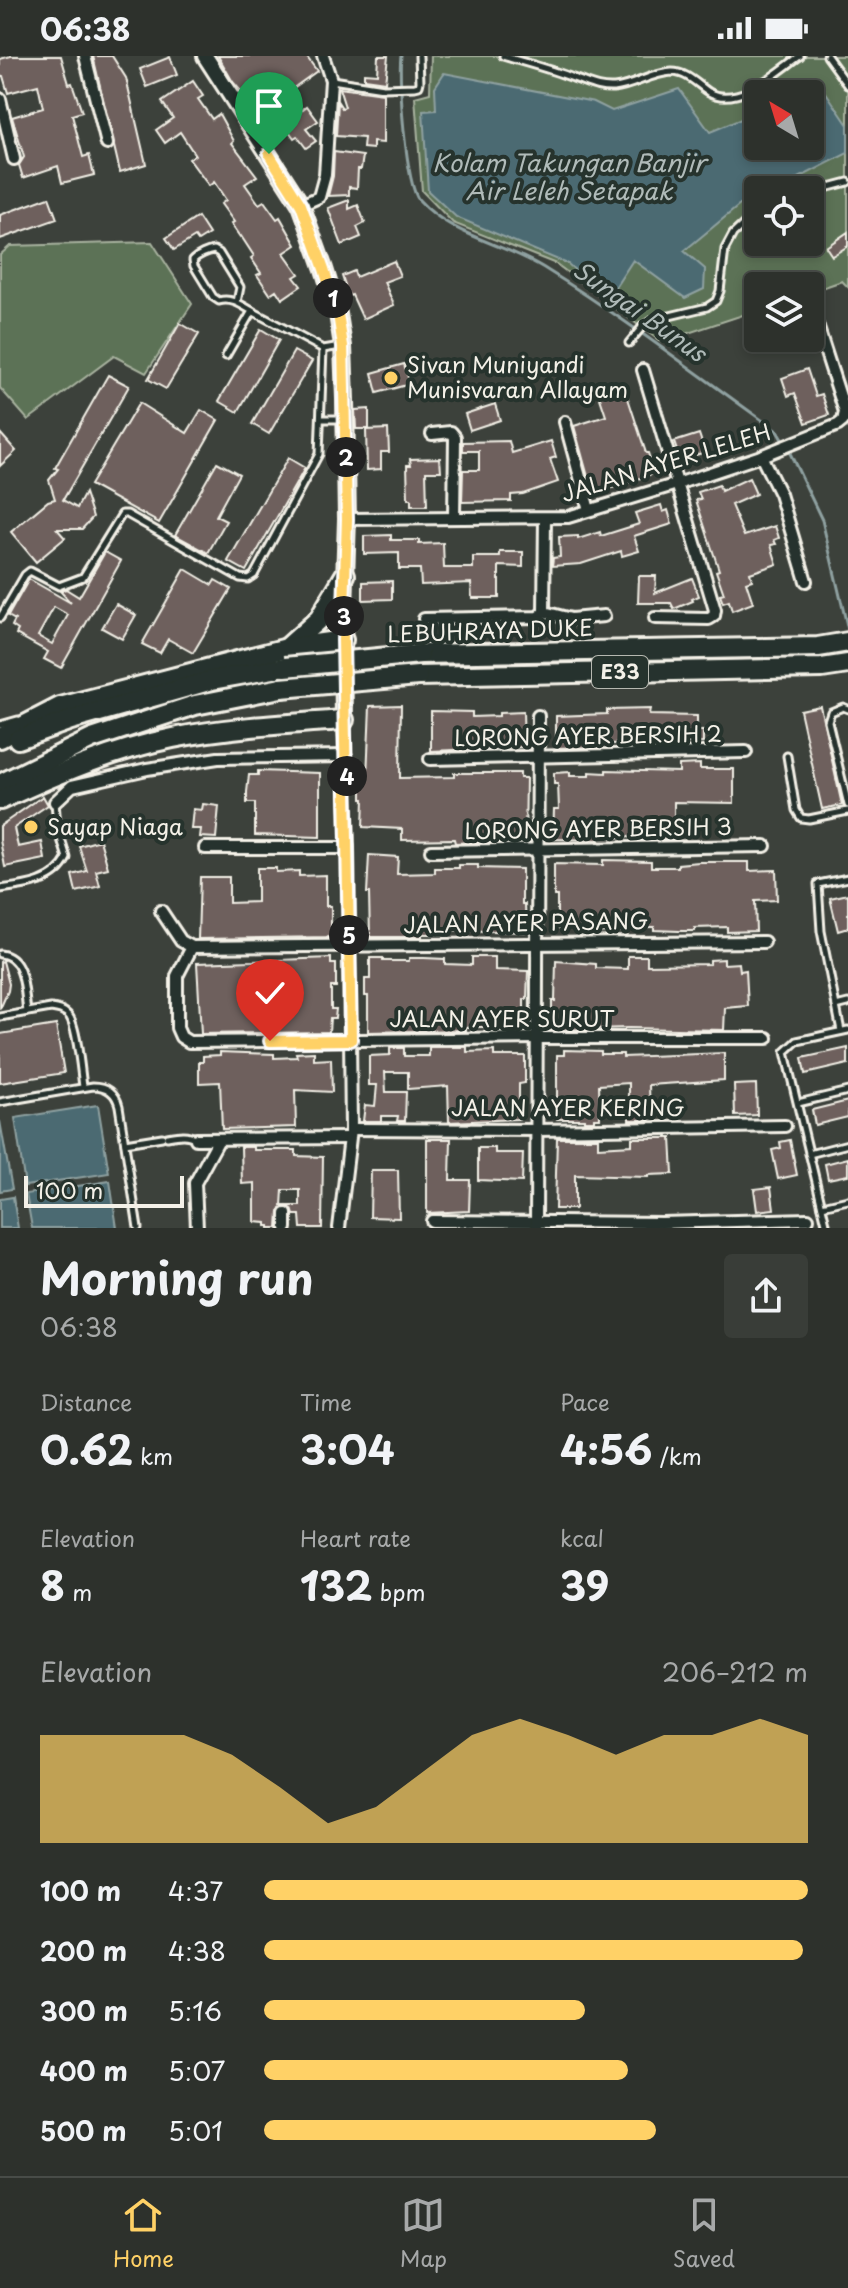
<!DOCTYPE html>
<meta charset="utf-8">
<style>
body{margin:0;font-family:"Playpen Sans",sans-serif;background:#393d38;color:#f1f3f6;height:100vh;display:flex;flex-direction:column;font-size:30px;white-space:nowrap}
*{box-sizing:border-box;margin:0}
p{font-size:26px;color:#a7a9a9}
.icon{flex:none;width:44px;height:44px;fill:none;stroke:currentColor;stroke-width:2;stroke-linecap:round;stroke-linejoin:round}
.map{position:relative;height:1172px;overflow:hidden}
.details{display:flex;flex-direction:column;background:#2d312c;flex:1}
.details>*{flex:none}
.needle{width:52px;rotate:322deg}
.fabs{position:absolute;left:744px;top:24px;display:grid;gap:16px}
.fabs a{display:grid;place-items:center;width:80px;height:80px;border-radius:8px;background:#2d312c;box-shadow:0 4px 12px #0003,0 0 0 2px #484c48;font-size:40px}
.scale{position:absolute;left:24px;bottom:20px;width:160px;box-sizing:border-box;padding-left:8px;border:4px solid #f4f1e8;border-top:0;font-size:22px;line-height:28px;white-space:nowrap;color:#f4f1e8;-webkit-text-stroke:6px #26332d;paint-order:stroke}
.pin{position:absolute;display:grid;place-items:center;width:68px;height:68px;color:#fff;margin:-82px -34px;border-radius:50% 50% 50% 0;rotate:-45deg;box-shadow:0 0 8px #0007}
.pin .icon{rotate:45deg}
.km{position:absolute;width:40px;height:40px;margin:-20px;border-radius:50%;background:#222;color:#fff;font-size:22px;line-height:40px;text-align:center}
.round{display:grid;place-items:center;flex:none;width:84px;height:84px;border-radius:8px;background:#393d38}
.headline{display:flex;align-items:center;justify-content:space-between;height:136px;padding:0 40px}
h1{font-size:44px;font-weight:700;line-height:60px}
.stats{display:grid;grid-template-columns:repeat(3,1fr);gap:12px;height:136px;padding:8px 40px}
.stats div{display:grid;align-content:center}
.stats b{font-size:40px;font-weight:700}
.stats small{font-size:22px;font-weight:400}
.stats p{font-size:22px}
.chart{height:224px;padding:16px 40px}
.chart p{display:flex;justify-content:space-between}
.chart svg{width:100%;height:144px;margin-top:8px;fill:#ffd166;opacity:.7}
ul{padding:0 40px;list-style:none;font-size:26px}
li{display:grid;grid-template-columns:128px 96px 1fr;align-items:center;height:60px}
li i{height:20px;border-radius:10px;background:#ffd166}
.status{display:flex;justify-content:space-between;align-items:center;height:56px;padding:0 40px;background:#2d312c;direction:ltr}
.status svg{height:22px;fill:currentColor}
.tab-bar{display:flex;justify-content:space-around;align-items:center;height:112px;border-top:2px solid #484c48;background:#2d312c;font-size:22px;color:#a7a9a9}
.tab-bar a{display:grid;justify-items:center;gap:4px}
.tab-bar .on{color:#ffd166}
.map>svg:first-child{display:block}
.green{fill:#5c7256;stroke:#a8b29f;stroke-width:2;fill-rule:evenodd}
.water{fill:#4b6b72;stroke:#8fa1a1;stroke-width:2}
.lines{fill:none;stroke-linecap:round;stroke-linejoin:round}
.stream{stroke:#8fa1a1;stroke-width:3}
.building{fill:#6e615d;stroke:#f4f1e8;stroke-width:2;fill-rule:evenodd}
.service-casing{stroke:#f4f1e8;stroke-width:11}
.minor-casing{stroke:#f4f1e8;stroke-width:16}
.secondary-casing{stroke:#f4f1e8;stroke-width:20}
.motorway-casing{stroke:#f4f1e8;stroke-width:24}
.service{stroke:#26332d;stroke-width:5}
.minor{stroke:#26332d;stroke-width:10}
.secondary{stroke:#26332d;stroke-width:14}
.motorway{stroke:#26332d;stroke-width:18}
.motorway-bridge-casing{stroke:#f4f1e8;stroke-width:24;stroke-linecap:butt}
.motorway-bridge{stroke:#26332d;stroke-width:18}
.route-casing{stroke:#fff;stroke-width:16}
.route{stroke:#ffd166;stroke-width:10}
.poi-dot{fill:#ffd166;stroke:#26332d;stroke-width:3}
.labels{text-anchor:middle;stroke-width:8;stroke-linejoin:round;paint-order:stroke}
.shield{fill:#26332d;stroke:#b6b8b0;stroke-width:2}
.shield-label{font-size:20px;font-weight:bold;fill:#f4f1e8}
.poi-label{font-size:22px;fill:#f4f1e8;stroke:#26332d;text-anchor:start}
.street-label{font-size:22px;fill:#f4f1e8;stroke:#26332d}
.water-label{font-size:24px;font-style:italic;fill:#b0bbb9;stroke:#26332d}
</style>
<div class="status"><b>06:38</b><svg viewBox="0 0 49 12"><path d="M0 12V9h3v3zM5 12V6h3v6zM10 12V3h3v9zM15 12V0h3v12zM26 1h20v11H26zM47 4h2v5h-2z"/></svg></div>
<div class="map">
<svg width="848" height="1172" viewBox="0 0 848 1172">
<rect width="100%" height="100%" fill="#3c413b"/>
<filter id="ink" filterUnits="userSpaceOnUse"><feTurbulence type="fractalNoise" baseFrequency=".0125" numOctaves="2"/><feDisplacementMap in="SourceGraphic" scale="16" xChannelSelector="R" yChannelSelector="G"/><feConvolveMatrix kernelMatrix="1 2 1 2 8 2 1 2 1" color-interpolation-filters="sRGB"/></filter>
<g filter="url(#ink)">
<g class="green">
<path d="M431,0H848V231L842,225L810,236V230H758V254L661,286L556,208L453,167L422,135L415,41L430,37ZM758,38H810V90H758ZM758,134H810V186H758Z"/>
<polygon points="152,186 192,248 146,317 114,300 28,364 0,332 0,199 10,190"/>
</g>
<g class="water">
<polygon points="444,17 594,46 612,55 679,33 710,76 758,56 758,90 810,90 810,38 799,38 821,29 848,69 848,97 793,125 758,134 684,195 705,213 704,233 685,242 633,204 614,233 591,218 585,223 568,208 456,161 428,135 423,55 436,54 435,31"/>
<polygon points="98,1049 109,1117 25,1130 15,1062"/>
<polygon points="0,1065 12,1133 0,1135"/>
<polygon points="110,1125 117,1172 32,1172 26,1138"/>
<polygon points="13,1141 18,1172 0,1172 0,1143"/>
</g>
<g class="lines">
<g class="stream">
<path d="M401,0C398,23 406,129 419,144C453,182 506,187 547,214C626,263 701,321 777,375L784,387"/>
<polyline points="788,393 822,464 848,574"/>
</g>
</g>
<g class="building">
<polygon points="11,0 61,0 69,28 72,27 82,56 72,59 83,101 89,99 94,119 62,127 58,110 23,122 19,109 24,101 12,61 43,52 38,29 8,37 3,20 0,20 0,3"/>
<polygon points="93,0 112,0 126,22 146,108 120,116"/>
<polygon points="218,0 306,0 317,15 285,38 299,56 307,50 318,65 306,73 316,85 306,92 297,80 294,82 281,64 268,74 246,43 247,42 233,26"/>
<polygon points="378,0 388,0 385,26 364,23 364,17 377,18"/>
<polygon points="170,1 177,19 147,31 140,13"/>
<polygon points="193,25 203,40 198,43 212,63 219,58 234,85 232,87 257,120 245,128 259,148 264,145 277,163 280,161 296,189 284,197 299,218 294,221 301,230 282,243 276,234 270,238 257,219 261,217 251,202 254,200 241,180 240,181 231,168 234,166 221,148 226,144 214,126 209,130 189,103 195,99 180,76 165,87 156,74 173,62 162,46"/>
<polygon points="339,32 383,38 383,87 373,86 373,93 363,92 364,82 336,80 338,46 342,52 345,51"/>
<polygon points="334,96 363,100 361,113 358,113 357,132 349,131 349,139 328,140 333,120"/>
<polygon points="49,141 57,163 0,183 0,159"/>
<polygon points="349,144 349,153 358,149 365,167 357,171 361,181 342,189 328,152"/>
<polygon points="198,161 209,178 198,185 195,181 174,194 166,182"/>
<polygon points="848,176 848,190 832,200 826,191"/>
<polygon points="394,205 400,220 384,226 394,249 363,263 352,239 349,240 348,237 343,239 340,231 345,229 342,220 354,215 356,221"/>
<polygon points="180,267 199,278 166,333 148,323"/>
<polygon points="261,273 279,284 238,356 219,345"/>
<polygon points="294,295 312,305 269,378 252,368"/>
<polygon points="404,308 410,328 377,337 372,317"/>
<polygon points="807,313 816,340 822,338 829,359 806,367 795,337 788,340 782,322"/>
<polygon points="108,319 129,330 63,444 77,452 85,437 93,461 82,473 57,473 65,482 36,506 11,476 48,445 55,443 49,424 58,413 55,412"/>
<polygon points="624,330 646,397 648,397 653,412 650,413 652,418 593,439 574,370 606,360 599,339"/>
<polygon points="139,347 187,377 201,354 218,364 159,467 90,429"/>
<polygon points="495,348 500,364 470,374 465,358"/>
<polygon points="369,353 369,373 356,373 355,354"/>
<polygon points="388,373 389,396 381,396 381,413 367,414 366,374"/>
<polygon points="0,377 16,395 0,410"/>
<polygon points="699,378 705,396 680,404 674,386"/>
<polygon points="509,385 512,397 551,385 556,401 550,403 558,426 523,438 511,439 511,445 462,446 463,414 479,414 479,395 463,395 463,386"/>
<polygon points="288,402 305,412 246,515 228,505"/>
<polygon points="440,402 441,415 426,415 427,450 411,450 411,443 408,443 407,409 411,409 410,403"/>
<polygon points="217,406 239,418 216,460 226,465 208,497 175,479"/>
<polygon points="749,422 756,438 731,449 744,480 775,470 779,482 774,484 776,488 771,489 777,508 750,517 752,524 746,526 753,547 732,555 729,545 723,547 720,539 724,538 716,515 719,514 696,444 701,443 698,436 719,429 721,435"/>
<polygon points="661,449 663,456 668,454 672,468 634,480 639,495 622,500 621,495 581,508 552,510 553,502 560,501 559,481 578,480 578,483 600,476 601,480 639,468 635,457"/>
<polygon points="391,479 391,484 419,484 419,488 443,487 444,512 473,512 473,501 500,501 500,496 523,496 523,511 499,510 499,542 472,542 471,527 421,529 420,513 399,513 399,497 364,498 364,480"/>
<path d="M105,496L121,505L61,612L44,603L48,596L16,578L18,574L12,570L15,564L8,560L29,523L71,547L60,535L66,533L79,541ZM54,551L68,559L52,588L38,580Z"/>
<polygon points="185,513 212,529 215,524 231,533 193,597 168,583 160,597 142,588"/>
<polygon points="639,520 656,520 655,537 692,522 699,540 692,543 693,545 674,553 671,547 638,547"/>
<polygon points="392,525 392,543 363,544 363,526"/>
<polygon points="116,548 136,559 122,583 102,572"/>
<polygon points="401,649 400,722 454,721 454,717 520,717 520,722 526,722 525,784 455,787 454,783 402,784 402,773 363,771 364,743 362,743 362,726 365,726 365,721 367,721 370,650"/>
<polygon points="820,650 842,749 822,753 800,654"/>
<polygon points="650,653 649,659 697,660 697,675 703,675 703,687 601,688 601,691 556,692 556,660 607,658 607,654"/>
<polygon points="431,655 472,656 472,661 499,660 499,657 523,656 524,691 431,695"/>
<polygon points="700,708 700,713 734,713 734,747 674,746 674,783 632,784 632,781 599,782 599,784 553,783 554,753 559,753 558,728 554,728 554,717 570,716 570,720 589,720 589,716 606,717 606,714 679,716 679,709"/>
<polygon points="258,715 320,717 320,781 255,779 255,747 247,747 247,736 249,719 258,719"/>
<polygon points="43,740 48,749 14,772 18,791 42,786 45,803 5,811 0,784 0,770"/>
<polygon points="203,748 219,750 216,782 200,781 201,773 191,773 193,753 202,754"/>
<polygon points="100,784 108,812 96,815 100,830 76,836 72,819 87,815 79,790"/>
<polygon points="369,799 398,801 397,818 435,817 435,812 459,812 459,809 478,809 478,812 522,813 522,848 525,848 526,876 450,874 450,878 422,878 422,881 370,881 369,837 367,837"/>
<polygon points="603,804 651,805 651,811 678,811 678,808 699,806 749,806 749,815 776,814 777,844 755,845 756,875 727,876 727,871 695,872 695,875 679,875 654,874 654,871 623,871 623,875 579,878 579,872 557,872 557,840 554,840 554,808 603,809"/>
<polygon points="257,812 276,812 276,816 299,815 299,820 326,819 326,850 331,850 331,881 198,883 200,821 229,821 229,847 257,846"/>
<polygon points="848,838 848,872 838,875 830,842"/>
<polygon points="628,900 647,900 647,909 710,908 710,904 724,903 724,908 739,907 740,915 746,914 748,950 725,952 724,974 629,972 552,974 552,945 555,945 556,905 596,908 596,912 628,913"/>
<polygon points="472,901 495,901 495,914 528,915 527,943 524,943 524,971 466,971 466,974 368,976 368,940 365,940 365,923 370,923 370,902 383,902 383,905 409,905 409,902 424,902 445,903 445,908 472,909"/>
<polygon points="331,902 331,908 336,908 336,931 331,931 331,953 336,953 335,962 330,962 329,976 201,978 197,907"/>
<polygon points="3,905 9,928 8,935 0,953 0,906"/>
<polygon points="56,969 64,1017 0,1027 0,978"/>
<polygon points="429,991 467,991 467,996 494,995 494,1000 525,1000 525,1027 519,1028 519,1063 449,1066 448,1030 408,1033 408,1016 385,1016 386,1036 406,1036 405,1065 397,1065 398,1060 381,1060 381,1065 363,1065 365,1049 375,1050 377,1029 369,1029 369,1000 390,999 390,992 404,992 404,1000 429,1000"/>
<polygon points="848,992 848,1008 805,1018 802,1002"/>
<polygon points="564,994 601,995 601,998 623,998 623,1001 724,997 724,1024 649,1029 650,1064 629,1064 629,1027 599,1029 600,1062 594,1062 594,1065 584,1065 584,1063 557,1063 557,999 564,999"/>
<polygon points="220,996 274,998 274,1002 297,1001 296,997 314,996 314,1004 331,1003 332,1036 295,1034 296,1071 222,1073 220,1026 199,1027 199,1006 203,1006 203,1000 220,999"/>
<polygon points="756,1028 757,1059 735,1060 734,1029"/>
<polygon points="848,1045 848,1061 815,1069 812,1054"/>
<polygon points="557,1082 598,1082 598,1091 632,1089 632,1082 671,1082 673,1118 648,1119 648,1121 575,1119 575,1153 555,1153"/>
<polygon points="427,1083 451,1083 450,1124 470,1124 469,1155 427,1157"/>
<polygon points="790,1084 797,1119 778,1123 772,1094 781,1092 780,1086"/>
<path d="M241,1091H254V1094H296V1100L323,1101L322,1172H301L300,1159H294L292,1153L287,1150L279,1155L278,1172H269V1170H266V1167L255,1166V1127L242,1128ZM283,1134H300V1150H282Z"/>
<polygon points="478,1092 495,1092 495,1097 523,1097 522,1126 478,1124"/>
<polygon points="848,1102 848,1119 828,1123 825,1108"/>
<polygon points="371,1114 398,1114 399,1162 370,1161"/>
<polygon points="771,1131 774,1153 757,1155 754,1133"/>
</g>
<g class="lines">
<defs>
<g id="service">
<path d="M503,0C526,7 550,13 573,22C588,27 598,33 614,32C634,30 651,17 672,16C687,16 698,29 709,36C738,53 777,16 800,0"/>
<polyline points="827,0 848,29"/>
<polyline points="332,24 383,32 415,31 419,30 420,26 419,0"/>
<polyline points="810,136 848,126"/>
<polyline points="252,255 323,293 341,290"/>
<polyline points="629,287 643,270 653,264 707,251 716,245 720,235 725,193 733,178 758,155"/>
<path d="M226,300L252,255C242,249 231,241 219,245L213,241L194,210L193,204C198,199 207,195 214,194L219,197L240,231L237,246"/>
<polyline points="321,363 344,363"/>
<polyline points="0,562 25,519 30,515 59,530 83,521 122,458 127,458 240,522 248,523 254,519 319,398 323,293"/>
<polyline points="848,653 843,651 831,656 828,665 848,749"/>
<polyline points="0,669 18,664"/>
<polyline points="787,700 796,754 801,762 809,763 848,755"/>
<path d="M0,833C25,830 55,827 67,802L57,770L55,746"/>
<path d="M0,898C26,901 24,936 27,956"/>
<polyline points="836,950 848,947"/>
<path d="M0,961L51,952C58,953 64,954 69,960C77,970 81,1016 83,1031"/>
<polyline points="841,975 821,875 818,828 848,822"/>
<path d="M0,1046L93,1030C107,1030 116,1037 119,1050L138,1172"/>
<polyline points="798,1047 848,1035"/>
<path d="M167,1081C178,1079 187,1077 196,1083"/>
<polyline points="125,1087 162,1081"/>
<polyline points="809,1098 848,1088"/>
<polyline points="822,1150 848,1144"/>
<polyline points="827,1172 785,996 797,985 848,974"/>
</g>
<g id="minor">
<polyline points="85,0 107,88"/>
<polyline points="0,43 14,103"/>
<polyline points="301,149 319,141 325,119 331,24 323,0"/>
<polyline points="643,314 715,554 714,560 709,563 655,562"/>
<polyline points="565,366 589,454"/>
<polyline points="432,378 451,376 455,381 454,462"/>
<polyline points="761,400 780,438 806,525"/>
<polyline points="347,463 568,461 677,428 761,400 838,369 843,365 845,356 817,269"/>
<polyline points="544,556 545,462"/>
<polyline points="424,563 538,561 544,556 571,563 604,560"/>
<polyline points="430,703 746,696"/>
<polyline points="55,746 72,730 147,713 218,702 346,700"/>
<polyline points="205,792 348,792"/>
<polyline points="431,795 765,790"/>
<polyline points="161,855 181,885 192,891 177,920 177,972 181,981 189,986 537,982 767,982"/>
<polyline points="192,891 764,886"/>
<polyline points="351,1073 537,1074 785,1070"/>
<polyline points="196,1083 349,1082"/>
<polyline points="432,1165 662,1167 808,1163"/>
<polyline points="197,1172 195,1127 219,1083"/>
<polyline points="286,1172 286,1158"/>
<polyline points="339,1172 351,1073 348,792 344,664"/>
<polyline points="536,1172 538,660"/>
</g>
<polyline id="secondary" points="205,0 301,149 324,213 338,258 343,290 345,343 347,463 343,584 344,664"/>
<g id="motorway">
<polyline points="289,590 319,563 345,519"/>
<polyline points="420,598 818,591 848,586"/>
<polyline points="418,620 822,612 848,608"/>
<polyline points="0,682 60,651 287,592 343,584"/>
<polyline points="18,683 71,664 212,624 285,611"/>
<polyline points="0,728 92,683 195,649 281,632"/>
<path d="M0,744C55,719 113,694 173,682C229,671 287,668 344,664"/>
</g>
</defs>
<use href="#service" class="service-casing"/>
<use href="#minor" class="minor-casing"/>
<use href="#secondary" class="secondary-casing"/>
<use href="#motorway" class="motorway-casing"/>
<use href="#service" class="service"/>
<use href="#minor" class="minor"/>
<use href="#secondary" class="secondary"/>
<use href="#motorway" class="motorway"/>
<defs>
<g id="motorway-bridge">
<polyline points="285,611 420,598"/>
<polyline points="281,632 418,620"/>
</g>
</defs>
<use href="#motorway-bridge" class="motorway-bridge-casing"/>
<use href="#motorway-bridge" class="motorway-bridge"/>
</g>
</g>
<g class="lines" filter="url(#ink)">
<defs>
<polyline id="route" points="269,98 301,149 324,213 338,258 343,290 347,463 343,584 351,984 270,985"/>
</defs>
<use href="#route" class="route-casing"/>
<use href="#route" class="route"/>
</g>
<g class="poi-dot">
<circle cx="391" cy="322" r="8"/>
<circle cx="31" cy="771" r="8"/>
</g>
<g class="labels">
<rect class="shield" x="592" y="600" width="56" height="32" rx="6"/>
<g class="shield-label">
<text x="620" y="623">E33</text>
</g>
<g class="poi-label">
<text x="407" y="317">Sivan Muniyandi<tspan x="407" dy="25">Munisvaran Allayam</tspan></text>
<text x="47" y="779">Sayap Niaga</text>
</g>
<g class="street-label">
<text transform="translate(666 407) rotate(-17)" y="8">JALAN AYER LELEH</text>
<text transform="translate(490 575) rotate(-2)" y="8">LEBUHRAYA DUKE</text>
<text transform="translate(588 680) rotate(-1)" y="8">LORONG AYER BERSIH 2</text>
<text transform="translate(598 773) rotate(-1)" y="8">LORONG AYER BERSIH 3</text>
<text transform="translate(526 867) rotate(-1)" y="8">JALAN AYER PASANG</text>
<text x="502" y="971">JALAN AYER SURUT</text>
<text x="568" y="1060">JALAN AYER KERING</text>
</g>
<g class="water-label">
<text x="569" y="116">Kolam Takungan Banjir<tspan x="569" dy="28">Air Leleh Setapak</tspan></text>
<text transform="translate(639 256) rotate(35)" y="8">Sungai Bunus</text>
</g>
</g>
</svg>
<div class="fabs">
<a><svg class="needle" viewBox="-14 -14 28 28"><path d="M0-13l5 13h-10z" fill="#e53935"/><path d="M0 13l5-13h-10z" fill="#a7a9a9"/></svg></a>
<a><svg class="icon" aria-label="locate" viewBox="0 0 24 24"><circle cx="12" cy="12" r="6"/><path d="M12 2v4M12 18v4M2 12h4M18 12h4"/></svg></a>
<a><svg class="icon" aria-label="layers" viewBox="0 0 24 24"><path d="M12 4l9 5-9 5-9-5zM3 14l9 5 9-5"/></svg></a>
</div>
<div class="scale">100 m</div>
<div class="pin" style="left:269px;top:98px;background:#1e9e55"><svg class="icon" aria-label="arrive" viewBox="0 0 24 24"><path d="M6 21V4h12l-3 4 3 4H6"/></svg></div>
<div class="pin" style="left:270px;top:985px;background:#d93025"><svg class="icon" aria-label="check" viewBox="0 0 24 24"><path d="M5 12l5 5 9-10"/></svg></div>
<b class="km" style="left:333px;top:242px">1</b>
<b class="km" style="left:346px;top:401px">2</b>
<b class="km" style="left:344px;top:560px">3</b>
<b class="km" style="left:347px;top:720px">4</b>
<b class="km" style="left:349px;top:879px">5</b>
</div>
<section class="details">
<div class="headline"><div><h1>Morning run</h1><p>06:38</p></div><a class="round"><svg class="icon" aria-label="share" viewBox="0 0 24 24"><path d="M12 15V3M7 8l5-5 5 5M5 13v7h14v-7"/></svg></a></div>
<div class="stats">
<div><p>Distance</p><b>0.62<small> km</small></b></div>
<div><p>Time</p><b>3:04</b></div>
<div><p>Pace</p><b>4:56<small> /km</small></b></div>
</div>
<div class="stats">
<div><p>Elevation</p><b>8<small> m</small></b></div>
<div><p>Heart rate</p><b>132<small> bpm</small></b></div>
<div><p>kcal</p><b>39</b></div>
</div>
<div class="chart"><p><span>Elevation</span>206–212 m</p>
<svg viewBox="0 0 160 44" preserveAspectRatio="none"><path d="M0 44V11L10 11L20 11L30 11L40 17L50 27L60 38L70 33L80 22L90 11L100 6L110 11L120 17L130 11L140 11L150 6L160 11V44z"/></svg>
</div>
<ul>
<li><b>100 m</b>4:37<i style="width:100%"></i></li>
<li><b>200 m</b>4:38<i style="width:99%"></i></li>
<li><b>300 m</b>5:16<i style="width:59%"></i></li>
<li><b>400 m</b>5:07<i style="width:67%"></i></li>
<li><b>500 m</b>5:01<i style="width:72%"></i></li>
</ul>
</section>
<nav class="tab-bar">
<a class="on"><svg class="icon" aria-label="home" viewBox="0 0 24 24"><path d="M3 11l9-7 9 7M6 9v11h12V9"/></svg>Home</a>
<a><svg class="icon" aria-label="map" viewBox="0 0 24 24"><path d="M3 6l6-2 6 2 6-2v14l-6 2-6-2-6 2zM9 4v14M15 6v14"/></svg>Map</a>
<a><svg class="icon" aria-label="saved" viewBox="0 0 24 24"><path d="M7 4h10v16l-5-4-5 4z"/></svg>Saved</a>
</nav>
